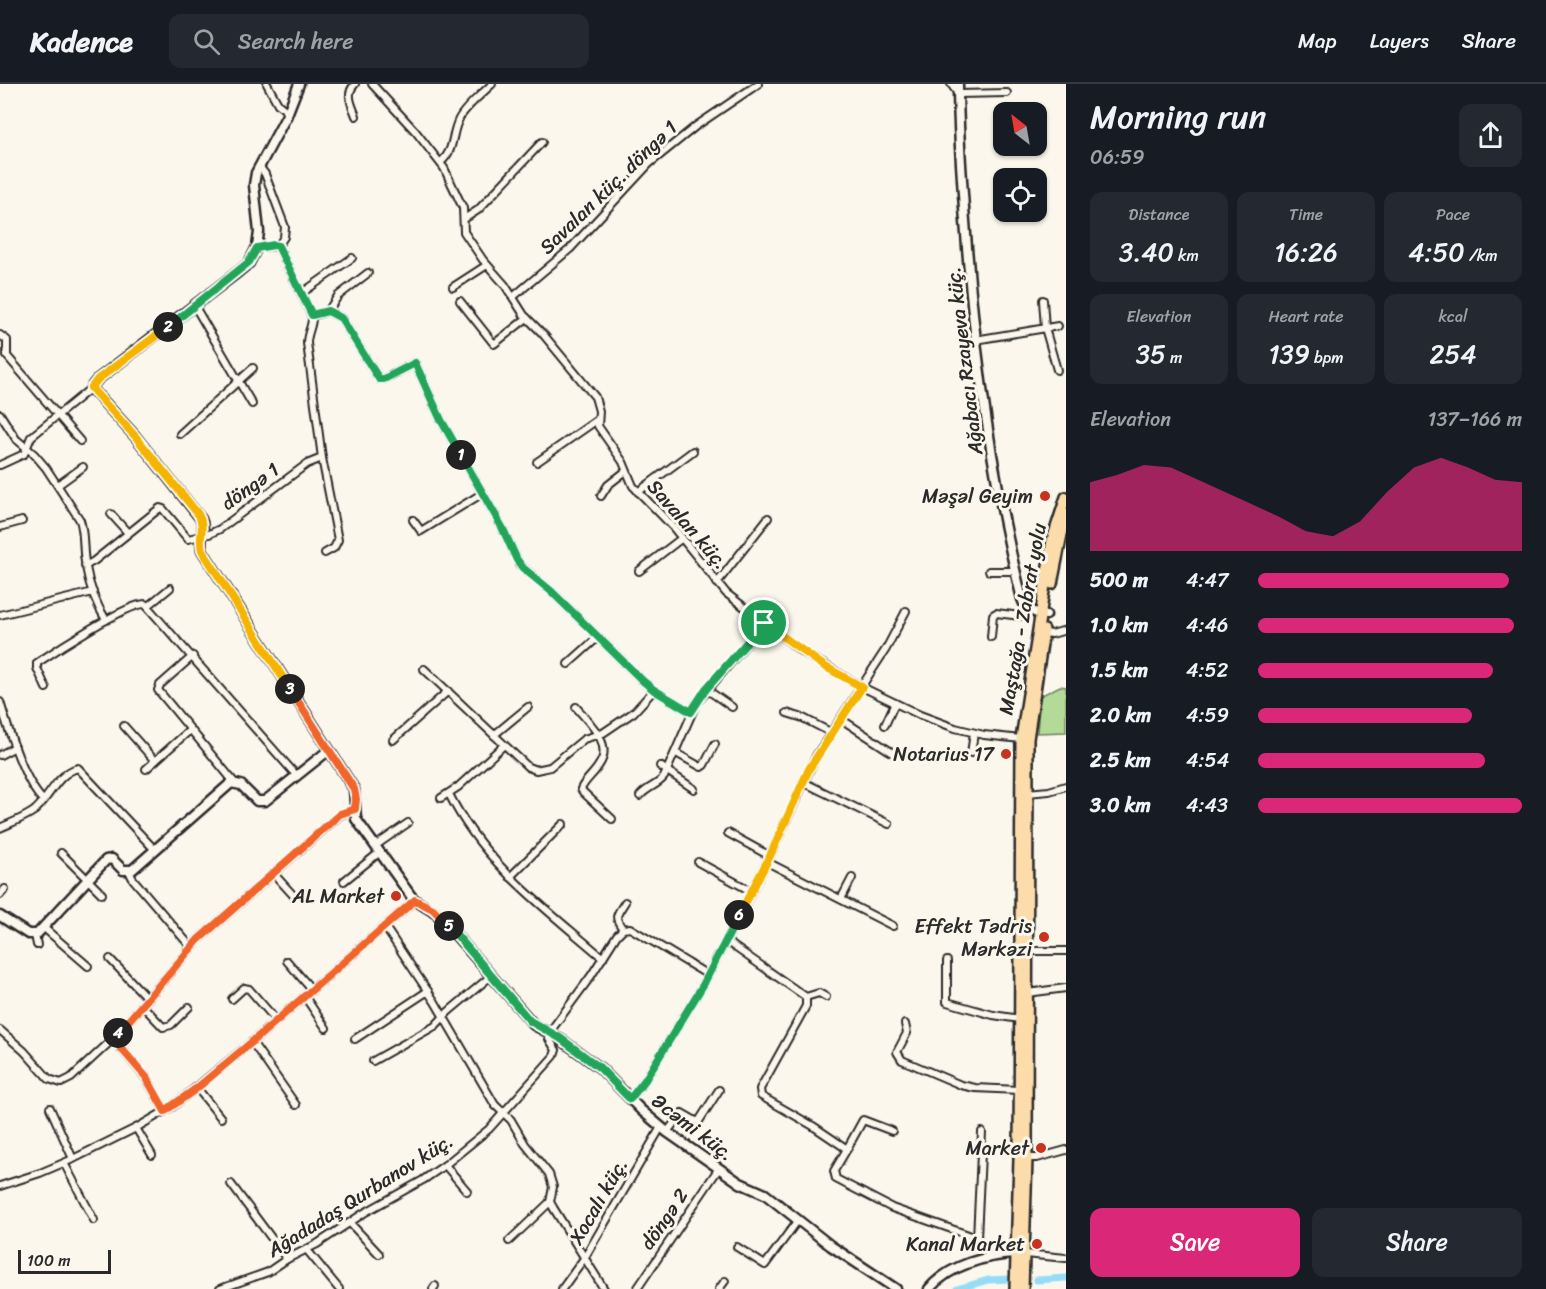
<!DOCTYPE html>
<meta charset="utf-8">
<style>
body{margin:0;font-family:Sriracha,sans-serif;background:#242831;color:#f1f3f6;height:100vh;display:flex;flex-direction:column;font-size:22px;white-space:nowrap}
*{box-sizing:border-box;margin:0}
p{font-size:20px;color:#9ea1a6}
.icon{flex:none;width:33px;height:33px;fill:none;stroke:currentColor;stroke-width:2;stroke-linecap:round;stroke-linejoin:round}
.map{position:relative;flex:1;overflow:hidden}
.details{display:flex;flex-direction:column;background:#171b24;width:480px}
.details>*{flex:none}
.needle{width:39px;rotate:329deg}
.controls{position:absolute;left:993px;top:18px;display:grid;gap:12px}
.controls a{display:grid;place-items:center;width:54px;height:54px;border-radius:12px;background:#171b24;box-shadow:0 2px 4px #0004;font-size:30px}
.scale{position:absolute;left:18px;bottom:15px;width:93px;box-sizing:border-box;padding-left:6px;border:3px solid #2b2b2b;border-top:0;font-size:16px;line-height:21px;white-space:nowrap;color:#2b2b2b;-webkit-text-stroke:4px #fbf7ec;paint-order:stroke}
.pin{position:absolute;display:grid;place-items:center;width:51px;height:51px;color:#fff;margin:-26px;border:3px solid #fff;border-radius:50%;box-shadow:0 2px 6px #0007}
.km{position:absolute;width:30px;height:30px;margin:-15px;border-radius:50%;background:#222;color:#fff;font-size:16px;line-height:30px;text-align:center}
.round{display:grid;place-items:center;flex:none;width:63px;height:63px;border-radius:12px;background:#242831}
.head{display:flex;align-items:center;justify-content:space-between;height:102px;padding:0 24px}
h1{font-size:33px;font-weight:600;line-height:45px}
.figures{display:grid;grid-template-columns:repeat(3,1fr);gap:9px;height:102px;padding:6px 24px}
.figures div{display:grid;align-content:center;border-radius:12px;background:#242831;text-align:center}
.figures b{font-size:26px;font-weight:600}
.figures small{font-size:16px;font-weight:400}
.figures p{font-size:16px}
.chart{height:168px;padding:12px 24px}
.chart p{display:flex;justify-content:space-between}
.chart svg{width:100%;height:108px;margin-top:6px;fill:#db2777;opacity:.7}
.cta{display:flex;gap:12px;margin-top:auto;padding:12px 24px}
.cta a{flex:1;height:69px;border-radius:12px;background:#db2777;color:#fff;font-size:24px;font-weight:600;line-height:69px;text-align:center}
.cta a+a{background:#242831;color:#f1f3f6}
ul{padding:0 24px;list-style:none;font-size:20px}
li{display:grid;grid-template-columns:96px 72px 1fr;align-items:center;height:45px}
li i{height:15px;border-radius:8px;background:#db2777}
header{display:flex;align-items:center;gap:36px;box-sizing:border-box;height:84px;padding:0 30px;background:#171b24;border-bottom:2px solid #363941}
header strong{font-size:28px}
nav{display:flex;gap:33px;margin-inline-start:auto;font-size:21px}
.search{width:420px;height:54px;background:#242831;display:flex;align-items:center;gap:15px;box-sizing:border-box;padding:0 21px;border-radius:12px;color:#9ea1a6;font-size:22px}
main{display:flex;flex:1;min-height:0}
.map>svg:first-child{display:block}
.green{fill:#b3da97;stroke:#6f8261;stroke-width:1.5}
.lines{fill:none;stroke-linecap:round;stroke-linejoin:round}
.canal{stroke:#95dcf7;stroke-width:7}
.street-casing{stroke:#2b2b2b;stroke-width:10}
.secondary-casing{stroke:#2b2b2b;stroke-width:13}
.primary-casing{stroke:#2b2b2b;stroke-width:14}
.street{stroke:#fbf7ec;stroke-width:6}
.secondary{stroke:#fbf7ec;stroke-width:8}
.primary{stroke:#fddcac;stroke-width:9}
.split-1-casing{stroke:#fff;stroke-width:12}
.split-2-casing{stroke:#fff;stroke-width:12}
.split-3-casing{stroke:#fff;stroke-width:12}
.split-4-casing{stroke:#fff;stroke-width:12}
.split-5-casing{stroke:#fff;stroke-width:12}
.split-6-casing{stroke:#fff;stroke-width:12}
.split-7-casing{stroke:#fff;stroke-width:12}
.split-1{stroke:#22a559;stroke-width:8}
.split-2{stroke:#22a559;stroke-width:8}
.split-3{stroke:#f5b400;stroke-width:8}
.split-4{stroke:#f0652b;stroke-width:8}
.split-5{stroke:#f0652b;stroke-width:8}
.split-6{stroke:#22a559;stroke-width:8}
.split-7{stroke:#f5b400;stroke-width:8}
.poi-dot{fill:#c8321e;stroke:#fbf7ec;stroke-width:2}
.labels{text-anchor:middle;stroke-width:6;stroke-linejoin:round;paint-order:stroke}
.street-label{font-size:20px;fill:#2b2b2b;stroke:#fbf7ec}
.poi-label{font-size:20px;fill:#2b2b2b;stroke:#fbf7ec;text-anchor:end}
</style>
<header>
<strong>Kadence</strong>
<div class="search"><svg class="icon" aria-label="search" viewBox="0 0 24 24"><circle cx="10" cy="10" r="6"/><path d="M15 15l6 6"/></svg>Search here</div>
<nav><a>Map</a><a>Layers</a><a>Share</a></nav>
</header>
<main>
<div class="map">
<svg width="1066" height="1205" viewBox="0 0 1066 1205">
<rect width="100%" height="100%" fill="#fbf7ec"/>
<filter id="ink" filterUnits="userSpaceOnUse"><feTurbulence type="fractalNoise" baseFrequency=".0167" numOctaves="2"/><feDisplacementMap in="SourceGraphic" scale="12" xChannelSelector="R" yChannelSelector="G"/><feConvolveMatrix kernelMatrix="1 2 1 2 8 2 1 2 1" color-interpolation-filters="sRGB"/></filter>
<g filter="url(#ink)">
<polygon class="green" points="1060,602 1066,603 1066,648 1037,649 1040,612"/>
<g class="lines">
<g class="canal">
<polyline points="1037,1196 1066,1194"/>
<polyline points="957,1205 988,1196 1009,1195"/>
</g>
<defs>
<g id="street">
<polyline points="267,0 278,20 288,28"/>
<path d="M355,0C345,10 352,21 356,32"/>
<polyline points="372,0 416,48 444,84 463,124 464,148 483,176 505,201 524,231 543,250 595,313 599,327 598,342 623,378 633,402 673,443 726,509 801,567 862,603 920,631 955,644 984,651 1021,655"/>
<polyline points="951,0 958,10 1007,9"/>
<path d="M441,78C455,66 451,50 459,35C466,22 481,11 492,0"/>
<polyline points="259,82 265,90 285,143 284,153 278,162"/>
<polyline points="464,135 478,126 542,58"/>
<polyline points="257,163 278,162 312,232 328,227 341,234 379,295 384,295 415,279 441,336 502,443 519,480 551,507 643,597 654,606 691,628"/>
<polyline points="453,203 487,181"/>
<polyline points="302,209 352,174"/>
<polyline points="513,213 570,165 649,80 696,42 758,0"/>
<polyline points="1043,216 1045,244 1057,286"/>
<polyline points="460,217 494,260 527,234"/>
<polyline points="194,221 252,320"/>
<polyline points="328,227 338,212 368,189"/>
<polyline points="0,251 7,256 7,272 80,357"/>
<polyline points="975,256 1058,242"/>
<path d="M0,330L16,355L34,370L46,384L80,436C85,451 82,467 86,483C89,501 96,520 106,536"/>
<polyline points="180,350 253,284"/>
<polyline points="322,374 338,456 334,464 325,469"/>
<polyline points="537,378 597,336"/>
<polyline points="0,381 24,370 31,353 91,304"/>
<polyline points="58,401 83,383"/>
<polyline points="638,408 693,367"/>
<polyline points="601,412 608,401 626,387"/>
<polyline points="111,430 128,449"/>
<polyline points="413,436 421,447 483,409"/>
<polyline points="0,443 22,437"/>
<path d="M85,482L94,477L160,424L163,425L188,455L209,450L220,445L307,380L322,374L307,259C307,249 313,241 312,232"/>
<polyline points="639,487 682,454"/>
<polyline points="989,487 1015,487"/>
<polyline points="717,499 768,434"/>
<polyline points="148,522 170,504"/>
<polyline points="0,531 93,508"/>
<polyline points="1044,549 1052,550 1066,546"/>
<polyline points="991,553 993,531 996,529 1021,532 1030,527"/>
<polyline points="193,572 160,601 158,606 234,698"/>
<polyline points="568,580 597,554"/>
<polyline points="424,585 528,683 536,686 550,683 584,655 603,649 634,628 654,606"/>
<path d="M46,604L37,584V579C56,566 126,520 145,520L296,691"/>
<polyline points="706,605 732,623"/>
<path d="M0,618C8,644 24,698 43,716"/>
<path d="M576,623C589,639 614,660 599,681C594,690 585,696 581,705L583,708L612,735"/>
<polyline points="787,629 803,634 832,649"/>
<polyline points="841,635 893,669"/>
<polyline points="885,641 895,619"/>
<polyline points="124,642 155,677"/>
<polyline points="494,651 528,623"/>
<polyline points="393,656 448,607"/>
<polyline points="676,669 701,683 704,681 715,660"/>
<polyline points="971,669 974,649"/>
<polyline points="0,671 15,663"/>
<polyline points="660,682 694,705"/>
<polyline points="146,685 190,646"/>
<polyline points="803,698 889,740"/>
<polyline points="1027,709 1049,707 1066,702"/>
<path d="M449,710C484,780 545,824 603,874"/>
<path d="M640,712C647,703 657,702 664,693L696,620L764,539"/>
<polyline points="441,714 458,703 504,661"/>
<path d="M0,744C11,739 24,734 34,727C49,715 57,689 78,684L155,766"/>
<polyline points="728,749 770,772"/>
<polyline points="375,762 408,739"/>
<polyline points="61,769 102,810"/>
<polyline points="698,778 751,807"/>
<polyline points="767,778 893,842"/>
<polyline points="129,787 133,795 191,863"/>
<polyline points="274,790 293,811"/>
<polyline points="510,793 563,740"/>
<polyline points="344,797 380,768"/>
<polyline points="0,811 5,805"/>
<polyline points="841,815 852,794"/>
<polyline points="385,843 435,918 495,1021 511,1036 525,1060 549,1090 553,1103 550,1118 554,1125 604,1205"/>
<polyline points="44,844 88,882"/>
<path d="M623,845C613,832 617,831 625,818"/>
<polyline points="35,851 37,861"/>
<polyline points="726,857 806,913 806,922 760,1005 761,1012 813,1042 847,1065 834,1087 836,1095 892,1124 977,1154 990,1172"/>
<polyline points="1027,867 1066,867"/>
<polyline points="110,875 148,915"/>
<polyline points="287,877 312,906"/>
<polyline points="947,877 947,918 993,931 1020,935"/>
<polyline points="1027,909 1066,904"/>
<polyline points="305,913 326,944"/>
<polyline points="806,913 819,909 826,913"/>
<polyline points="232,915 244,904 249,905 276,936"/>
<polyline points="143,922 163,943 171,941 189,923"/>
<polyline points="905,940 907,949 897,968 902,976 961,1001 975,1004 1019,1006"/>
<polyline points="0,946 24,967 49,995 61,999 71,994 113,955 198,856 340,731 355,725"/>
<polyline points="113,955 146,994 165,1027"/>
<polyline points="355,955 428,907"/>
<polyline points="252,958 296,1021"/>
<polyline points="373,977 435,942 448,928 491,892"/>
<polyline points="197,1004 221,1034"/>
<polyline points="630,1015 645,996 703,901 770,772 816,672 886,565 906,527"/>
<polyline points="50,1024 73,1075"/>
<polyline points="136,1044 152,1071"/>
<polyline points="667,1048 682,1029 696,1037 699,1037 719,1006"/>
<polyline points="847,1065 863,1036 892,1047"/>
<polyline points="1027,1074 1037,1074 1066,1066"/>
<polyline points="64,1079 94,1136"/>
<polyline points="445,1081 467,1107"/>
<polyline points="231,1100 287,1175"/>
<polyline points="0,1102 40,1089 73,1075 136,1044 172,1023 252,958 415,816"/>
<polyline points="350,1139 379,1170"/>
<polyline points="977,1154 982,1048"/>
<polyline points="509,1157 550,1118"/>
<polyline points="737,1163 765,1181 798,1136"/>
<polyline points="307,1166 339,1205"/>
<polyline points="1025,1170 1066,1174"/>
<polyline points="220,1205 268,1188 287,1175 317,1160 364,1129 423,1096 445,1081 489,1045 554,972 556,966 549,955 549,949 591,892 617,851 623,845 630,844 708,891"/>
<polyline points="433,1205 435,1202"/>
<polyline points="562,1205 585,1173 661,1043"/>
<polyline points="637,1205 719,1084"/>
<polyline points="719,1205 725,1197"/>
</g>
<g id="secondary">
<path d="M299,0L286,33L256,89L254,101L259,148L257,163L249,179L238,188L98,295L93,301V306L135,352L201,435C206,445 199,455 202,466L354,705L356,735L411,812C419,821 431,824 440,833L534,941L559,954L600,984L641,1026L667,1048L740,1099L765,1110L831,1162L896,1205"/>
<path d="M958,0C958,50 962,100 966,150C975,274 992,395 1022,515C1026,527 1035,529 1046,531"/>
<polyline points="0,832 28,850 37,850 106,776 112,775 123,786 132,786 231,699 241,701 257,717 265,717 329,666"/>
<path d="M929,1205C949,1181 987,1171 1017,1170"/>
</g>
<g id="primary">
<polyline points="1052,500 1066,430"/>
<polyline points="1015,1205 1019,1075 1021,655 1052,456 1066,413"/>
<polyline points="1023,1205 1027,1074 1028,655 1044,546"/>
</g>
</defs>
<use href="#street" class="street-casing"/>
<use href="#secondary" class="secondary-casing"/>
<use href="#primary" class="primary-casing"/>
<use href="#street" class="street"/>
<use href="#secondary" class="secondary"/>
<use href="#primary" class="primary"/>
</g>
</g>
<g class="lines" filter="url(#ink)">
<defs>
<polyline id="split-1" points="461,371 502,443 517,476 523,484 551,507 643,597 654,606 691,628 706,605 764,539"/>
<polyline id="split-2" points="168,243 249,178 257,164 274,161 278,162 312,231 328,227 341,234 379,295 384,295 415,279 441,336 461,371"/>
<path id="split-3" d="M168,243L98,295L91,304L135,352L198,430C206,443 198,453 202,466L290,605"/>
<polyline id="split-4" points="118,949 198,856 340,730 355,725 356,715 354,705 290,605"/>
<polyline id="split-5" points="118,949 113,955 146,993 165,1027 197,1004 252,958 415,816 433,825 449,842"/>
<polyline id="split-6" points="449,842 530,937 560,954 600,984 630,1015 645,996 703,901 739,831"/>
<polyline id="split-7" points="739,831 770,772 809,685 862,603 824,582 764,539"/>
</defs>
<use href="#split-1" class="split-1-casing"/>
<use href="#split-2" class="split-2-casing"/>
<use href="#split-3" class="split-3-casing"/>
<use href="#split-4" class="split-4-casing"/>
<use href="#split-5" class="split-5-casing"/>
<use href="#split-6" class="split-6-casing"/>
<use href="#split-7" class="split-7-casing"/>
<use href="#split-1" class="split-1"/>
<use href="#split-2" class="split-2"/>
<use href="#split-3" class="split-3"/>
<use href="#split-4" class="split-4"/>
<use href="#split-5" class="split-5"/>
<use href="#split-6" class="split-6"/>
<use href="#split-7" class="split-7"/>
</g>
<g class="poi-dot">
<circle cx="1045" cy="412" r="6"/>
<circle cx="1006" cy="670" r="6"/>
<circle cx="396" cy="812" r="6"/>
<circle cx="1044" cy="853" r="6"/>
<circle cx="1041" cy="1064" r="6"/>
<circle cx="1037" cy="1160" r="6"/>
</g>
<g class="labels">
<g class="street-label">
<text transform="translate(608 103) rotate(-44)" y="7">Savalan küç. döngə 1</text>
<text transform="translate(964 277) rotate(-97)" y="7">Ağabacı Rzayeva küç.</text>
<text transform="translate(250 402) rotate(-36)" y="7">döngə 1</text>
<text transform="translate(688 440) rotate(49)" y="7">Savalan küç.</text>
<text transform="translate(1022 535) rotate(-80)" y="7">Maştağa - Zabrat yolu</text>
<text transform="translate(693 1043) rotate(37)" y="7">Əcəmi küç.</text>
<text transform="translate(360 1111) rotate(-32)" y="7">Ağadadaş Qurbanov küç.</text>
<text transform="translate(598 1117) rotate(-60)" y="7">Xocalı küç.</text>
<text transform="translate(664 1135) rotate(-56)" y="7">döngə 2</text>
</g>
<g class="poi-label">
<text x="1033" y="419">Məşəl Geyim</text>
<text x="994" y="677">Notarius 17</text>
<text x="384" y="819">AL Market</text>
<text x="1032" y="849">Effekt Tədris<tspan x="1032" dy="23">Mərkəzi</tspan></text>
<text x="1029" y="1071">Market</text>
<text x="1025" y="1167">Kanal Market</text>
</g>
</g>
</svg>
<div class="controls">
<a><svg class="needle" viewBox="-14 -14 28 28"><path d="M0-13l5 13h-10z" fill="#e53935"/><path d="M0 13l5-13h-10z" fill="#9ea1a6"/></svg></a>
<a><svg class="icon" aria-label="locate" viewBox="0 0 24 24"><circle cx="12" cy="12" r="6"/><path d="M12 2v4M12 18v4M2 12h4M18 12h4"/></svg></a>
</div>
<div class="scale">100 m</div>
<div class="pin" style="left:764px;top:539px;background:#1e9e55"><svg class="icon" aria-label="arrive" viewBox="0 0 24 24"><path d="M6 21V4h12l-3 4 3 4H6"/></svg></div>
<b class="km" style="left:461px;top:371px">1</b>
<b class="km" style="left:168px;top:243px">2</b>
<b class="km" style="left:290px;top:605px">3</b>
<b class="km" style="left:118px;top:949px">4</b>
<b class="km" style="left:449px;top:842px">5</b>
<b class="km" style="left:739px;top:831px">6</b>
</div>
<section class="details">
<div class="head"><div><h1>Morning run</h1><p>06:59</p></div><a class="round"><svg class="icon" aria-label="share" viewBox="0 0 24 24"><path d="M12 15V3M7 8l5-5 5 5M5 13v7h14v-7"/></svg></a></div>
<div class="figures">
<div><p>Distance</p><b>3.40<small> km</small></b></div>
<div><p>Time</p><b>16:26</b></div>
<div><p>Pace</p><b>4:50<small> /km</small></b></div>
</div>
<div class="figures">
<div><p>Elevation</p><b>35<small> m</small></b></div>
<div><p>Heart rate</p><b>139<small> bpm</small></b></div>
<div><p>kcal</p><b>254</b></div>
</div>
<div class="chart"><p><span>Elevation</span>137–166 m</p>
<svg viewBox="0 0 160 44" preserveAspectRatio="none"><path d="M0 44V16L10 13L20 9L30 10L40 15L50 20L60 25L70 30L80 36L90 38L100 32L110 20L120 10L130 6L140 10L150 15L160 16V44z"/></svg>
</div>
<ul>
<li><b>500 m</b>4:47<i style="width:95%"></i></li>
<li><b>1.0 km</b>4:46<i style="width:97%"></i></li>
<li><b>1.5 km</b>4:52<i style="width:89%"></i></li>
<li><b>2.0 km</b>4:59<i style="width:81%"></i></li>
<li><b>2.5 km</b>4:54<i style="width:86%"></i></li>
<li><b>3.0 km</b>4:43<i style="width:100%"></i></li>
</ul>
<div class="cta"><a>Save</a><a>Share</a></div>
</section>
</main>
